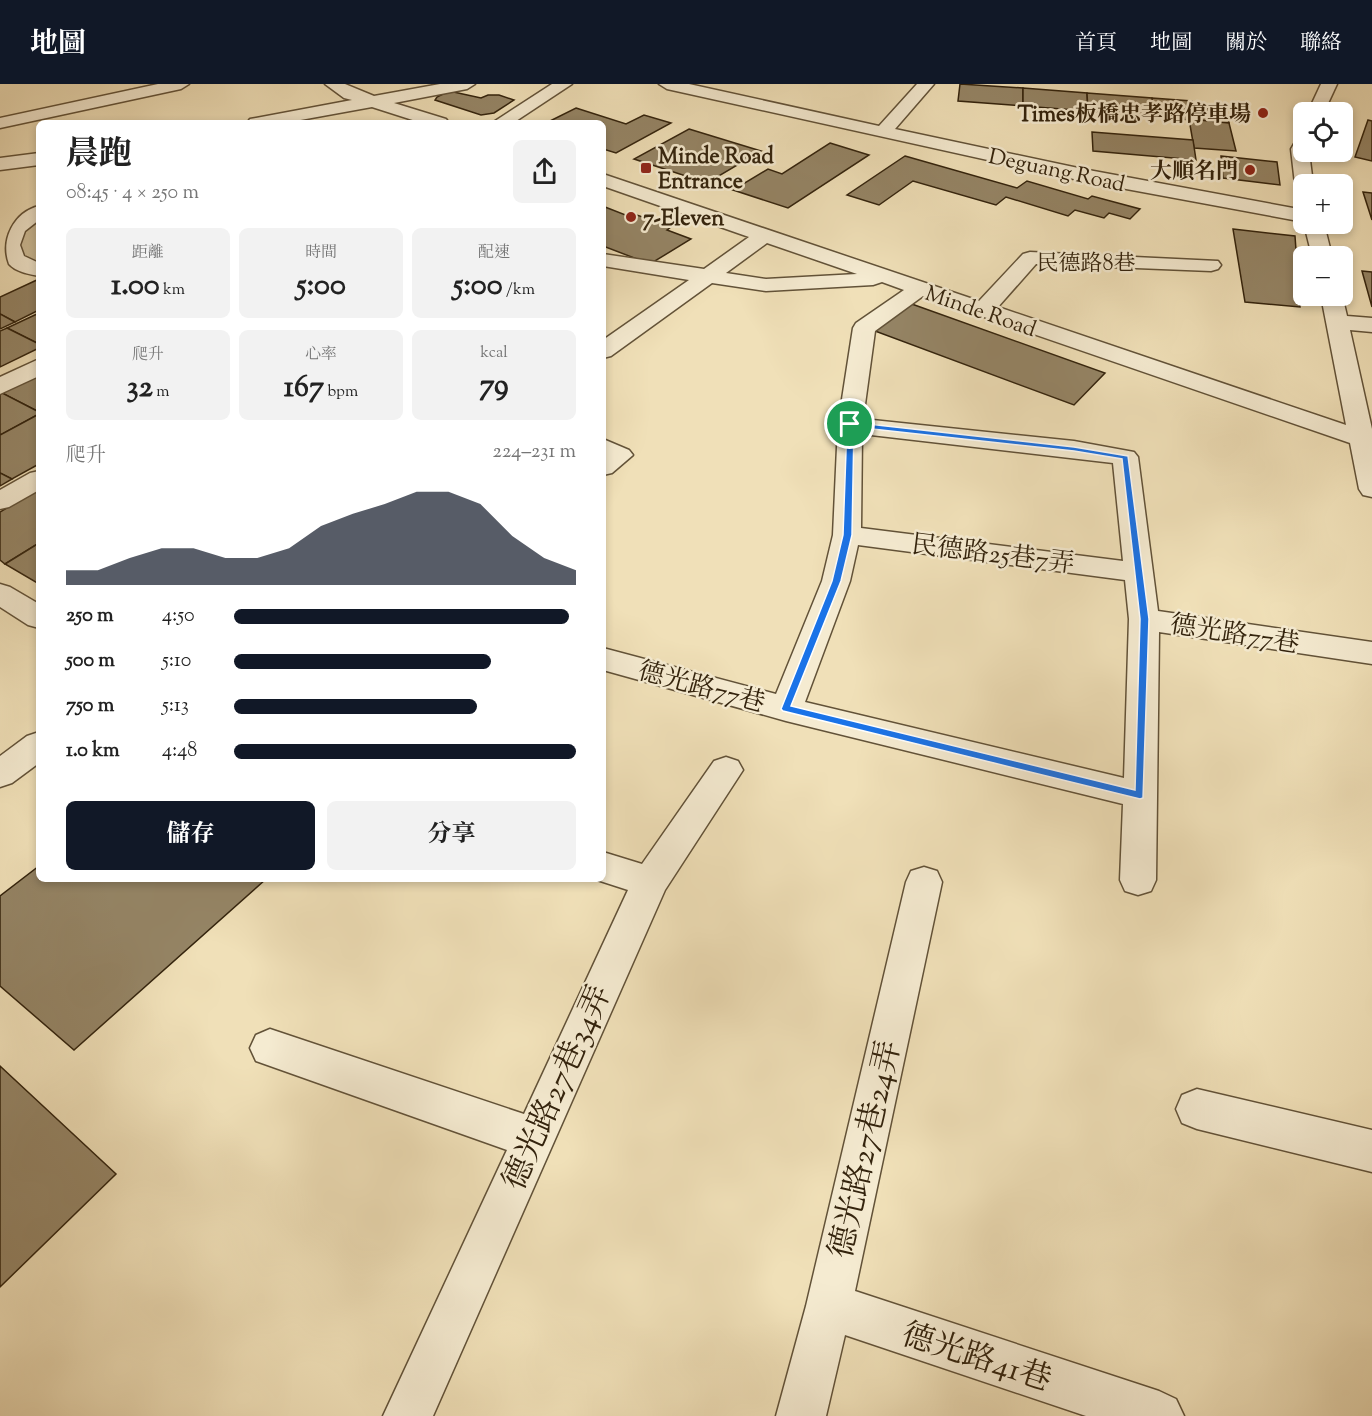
<!DOCTYPE html>
<html lang="zh-TW">
<meta charset="utf-8">
<style>
body{margin:0;font-family:"Sorts Mill Goudy","Noto Serif TC",serif;background:#f2f2f2;color:#222;height:100vh;display:flex;flex-direction:column;font-size:22px;white-space:nowrap}
*{box-sizing:border-box;margin:0}
p{font-size:20px;color:#767676}
.icon{flex:none;width:33px;height:33px;fill:none;stroke:currentColor;stroke-width:2;stroke-linecap:round;stroke-linejoin:round}
.map{position:relative;flex:1;overflow:hidden}
.details{position:absolute;left:36px;top:36px;width:570px;height:762px;display:flex;flex-direction:column;background:#fff;border-radius:9px;box-shadow:0 3px 9px #0003}
.details>*{flex:none}
.fabs{position:absolute;left:1293px;top:18px;display:grid;gap:12px}
.fabs a{display:grid;place-items:center;width:60px;height:60px;border-radius:9px;background:#fff;box-shadow:0 3px 9px #0003;font-size:30px}
.pin{position:absolute;display:grid;place-items:center;width:51px;height:51px;color:#fff;margin:-26px;border:3px solid #fff;border-radius:50%;box-shadow:0 2px 6px #0007}
.round{display:grid;place-items:center;flex:none;width:63px;height:63px;border-radius:9px;background:#f2f2f2}
.summary{display:flex;align-items:center;justify-content:space-between;height:102px;padding:0 30px}
h1{font-size:33px;font-weight:700;line-height:45px}
.stats{display:grid;grid-template-columns:repeat(3,1fr);gap:9px;height:102px;padding:6px 30px}
.stats div{display:grid;align-content:center;border-radius:9px;background:#f2f2f2;text-align:center}
.stats b{font-size:30px;font-weight:700}
.stats small{font-size:16px;font-weight:400}
.stats p{font-size:16px}
.chart{height:168px;padding:12px 30px}
.chart p{display:flex;justify-content:space-between}
.chart svg{width:100%;height:108px;margin-top:6px;fill:#111827;opacity:.7}
.cta{display:flex;gap:12px;margin-top:auto;padding:12px 30px}
.cta a{flex:1;height:69px;border-radius:9px;background:#111827;color:#fff;font-size:24px;font-weight:700;line-height:69px;text-align:center}
.cta a+a{background:#f2f2f2;color:#222}
ul{padding:0 30px;list-style:none;font-size:20px}
li{display:grid;grid-template-columns:96px 72px 1fr;align-items:center;height:45px}
li i{height:15px;border-radius:8px;background:#111827}
header{display:flex;align-items:center;gap:36px;box-sizing:border-box;height:84px;padding:0 30px;background:#111827;color:#fff}
header strong{font-size:28px}
nav{display:flex;gap:33px;margin-inline-start:auto;font-size:21px}
.map>svg:first-child{display:block}
.green{fill:#d0c09b;stroke:#827254;stroke-width:1.5}
.building{fill:#958566;stroke:#33230d;stroke-width:1.5}
.lines{fill:none;stroke-linecap:round;stroke-linejoin:round}
.minor-casing{stroke:#625238;stroke-width:3}
.minor{fill:#f5ebd1;fill-rule:evenodd}
.route{fill:#1a73e8;stroke:#fff;stroke-width:1.5;fill-rule:evenodd}
.poi-dot{fill:#8f2418;stroke:#f5ebd1;stroke-width:2}
.labels{text-anchor:middle;stroke-width:5;stroke-linejoin:round;paint-order:stroke}
.far-poi-label{font-size:22px;font-weight:bold;fill:#33230d;stroke:#f5ebd1;text-anchor:end}
.far-street-label{font-size:22px;fill:#33230d;stroke:#f5ebd1}
.street-label{font-size:26px;fill:#33230d;stroke:#f5ebd1}
.near-street-label{font-size:32px;fill:#33230d;stroke:#f5ebd1}
</style>
<header>
<strong>地圖</strong>
<nav><a>首頁</a><a>地圖</a><a>關於</a><a>聯絡</a></nav>
</header>
<div class="map">
<svg width="1372" height="1332" viewBox="0 0 1372 1332">
<rect width="100%" height="100%" fill="#f0e0b8"/>
<filter id="stains"><feTurbulence type="fractalNoise" baseFrequency=".00333" numOctaves="4"/><feColorMatrix values="0 0 0 0 .2 0 0 0 0 .09 0 0 0 0 .02 0 0 0 .5 -.17"/></filter>
<radialGradient id="worn" r=".72"><stop offset=".6" stop-color="#630" stop-opacity="0"/><stop offset="1" stop-color="#630" stop-opacity=".3"/></radialGradient>
<polygon class="green" points="39,131 39,183 23,178 9,157"/>
<g class="building">
<polygon points="960,0 1023,4 1023,22 958,17"/>
<polygon points="1023,4 1087,9 1088,27 1023,22"/>
<polygon points="449,7 481,14 488,11 499,11 514,16 494,29 481,31 435,16 437,13"/>
<polygon points="1087,9 1152,14 1154,33 1088,27"/>
<polygon points="1152,14 1192,17 1193,23 1226,26 1229,39 1154,33"/>
<polygon points="576,24 626,40 644,31 671,39 616,69 603,65 603,39 546,39"/>
<polygon points="1189,35 1229,39 1236,67 1194,64"/>
<polygon points="1368,36 1372,37 1372,77 1355,73"/>
<polygon points="689,45 761,67 707,99 634,75"/>
<polygon points="1092,48 1193,56 1196,76 1093,67"/>
<polygon points="830,59 869,71 788,124 733,106 768,85 782,90"/>
<polygon points="905,72 1017,104 1027,97 1088,115 1092,112 1140,125 1130,135 1109,129 1104,134 1075,126 1068,132 1006,113 996,121 913,97 879,121 847,111"/>
<polygon points="1221,72 1277,78 1280,101 1223,94"/>
<polygon points="1363,108 1372,109 1372,136"/>
<polygon points="605,123 633,134 637,131 671,143 667,146 691,155 650,180 603,162 603,125"/>
<polygon points="1233,145 1295,152 1300,223 1245,218"/>
<polygon points="1362,187 1372,188 1372,223"/>
<polygon points="39,195 39,226 15,238 0,230 0,213"/>
<polygon points="909,219 1105,289 1074,321 875,247"/>
<polygon points="39,229 39,260 7,244"/>
<polygon points="0,230 15,238 0,245"/>
<polygon points="7,244 39,260 39,264 0,283 0,247"/>
<polygon points="39,285 39,328 0,308 0,305"/>
<polygon points="0,308 39,328 39,330 0,351"/>
<polygon points="39,330 39,380 12,395 0,389 0,351"/>
<polygon points="0,389 12,395 0,402"/>
<polygon points="39,405 39,459 5,480 0,476 0,428"/>
<polygon points="39,459 39,500 5,480"/>
<polygon points="39,782 39,795 266,795 74,966 0,902 0,812"/>
<polygon points="0,982 116,1090 0,1203"/>
</g>
<g class="lines">
<defs>
<g id="minor">
<polygon points="158,0 189,0 181,5 0,44 0,34"/>
<polygon points="325,0 345,0 374,12 440,0 475,0 467,5 394,19 446,35 449,39 422,39 372,23 284,39 247,39 250,35 256,34 352,16 344,14"/>
<polygon points="552,0 572,0 513,39 492,39"/>
<polygon points="659,0 689,0 879,42 917,0 934,0 895,45 1083,85 1304,126 1304,138 1083,97 667,5"/>
<polygon points="1321,0 1337,0 1324,28 1308,28"/>
<polygon points="1304,52 1304,68 1309,68 1313,100 1304,100 1304,106 1297,104 1295,100 1291,65 1298,53"/>
<polygon points="39,69 39,81 0,86 0,74"/>
<path d="M603,90L979,217L1023,170L1030,168L1218,177L1221,181L1218,185L1211,187L1036,180L998,223L1346,341L1321,212L1342,211L1347,232L1372,234V248L1350,246L1372,345V413L1363,411L1359,405L1350,359L923,212L875,247L863,335L1074,357L1134,368L1138,373L1158,527L1372,558V580L1159,548L1156,796L1151,807L1138,811L1125,807L1120,796L1123,720L786,637L603,586V564L776,610L822,497L833,451L838,341L853,244L856,239L904,206L882,198L873,201L766,207L712,199L611,272L603,274V256L689,196L603,182V170L704,185L749,153L603,102ZM767,159L857,190L766,195L726,189ZM862,350L1113,379L1123,477L861,444ZM858,461L1125,496L1129,535L1124,694L805,618L850,497Z"/>
<path d="M39,122V136L25,147L20,161L24,172L39,179V192C29,190 16,188 9,180C0,156 14,128 39,122Z"/>
<polygon points="1304,140 1324,140 1332,172 1312,172"/>
<polygon points="39,275 39,292 0,310 0,293"/>
<polygon points="603,355 629,366 633,371 612,389 603,391"/>
<polygon points="39,387 39,406 9,423 0,425 0,406 30,389"/>
<polygon points="0,500 10,503 39,520 39,544 28,541 0,523"/>
<polygon points="39,648 39,679 12,699 0,703 0,672 27,652"/>
<polygon points="726,673 738,677 743,686 665,806 433,1332 383,1332 507,1066 256,977 250,964 256,951 270,945 524,1030 628,806 594,795 603,795 603,768 642,780 714,677"/>
<polygon points="924,783 937,787 942,798 855,1207 1159,1307 1176,1315 1184,1332 1086,1332 845,1251 826,1332 776,1332 806,1222 906,798 911,787"/>
<polygon points="1197,1005 1372,1046 1372,1088 1197,1045 1182,1039 1176,1025 1182,1011"/>
</g>
</defs>
<use href="#minor" class="minor-casing"/>
<use href="#minor" class="minor"/>
</g>
<path class="route" d="M850,338L1074,363L1128,372L1149,535L1143,714L1140,715L783,627L781,625L832,497L843,451L847,340ZM854,343L1074,367L1122,375L1140,535L1135,706L791,622L841,497L852,451Z"/>
<g class="poi-dot">
<circle cx="1263" cy="29" r="6"/>
<rect x="640" y="78" width="12" height="12" rx="3"/>
<circle cx="1250" cy="86" r="6"/>
<circle cx="631" cy="133" r="6"/>
</g>
<g class="labels">
<g class="far-poi-label">
<text x="1251" y="37">Times板橋忠孝路停車場</text>
<text x="658" y="79" text-anchor="start">Minde Road<tspan x="658" dy="25">Entrance</tspan></text>
<text x="1238" y="94">大順名門</text>
<text x="643" y="141" text-anchor="start">7-Eleven</text>
</g>
<g class="far-street-label">
<text transform="translate(1057 85) rotate(12)" y="8">Deguang Road</text>
<text x="1086" y="186">民德路8巷</text>
<text transform="translate(981 226) rotate(19)" y="8">Minde Road</text>
</g>
<g class="street-label">
<text transform="translate(993 469) rotate(7)" y="9">民德路25巷7弄</text>
<text transform="translate(1235 549) rotate(9)" y="9">德光路77巷</text>
<text transform="translate(702 602) rotate(15)" y="9">德光路77巷</text>
</g>
<g class="near-street-label">
<text transform="translate(556 1003) rotate(-66)" y="11">德光路27巷34弄</text>
<text transform="translate(864 1065) rotate(-77)" y="11">德光路27巷24弄</text>
<text transform="translate(977 1272) rotate(18)" y="11">德光路41巷</text>
</g>
</g>
<rect width="100%" height="100%" filter="url(#stains)"/>
<rect width="100%" height="100%" fill="url(#worn)"/>
</svg>
<div class="fabs">
<a><svg class="icon" aria-label="locate" viewBox="0 0 24 24"><circle cx="12" cy="12" r="6"/><path d="M12 2v4M12 18v4M2 12h4M18 12h4"/></svg></a>
<a>+</a>
<a>−</a>
</div>
<div class="pin" style="left:850px;top:340px;background:#1e9e55"><svg class="icon" aria-label="arrive" viewBox="0 0 24 24"><path d="M6 21V4h12l-3 4 3 4H6"/></svg></div>
<section class="details">
<div class="summary"><div><h1>晨跑</h1><p>08:45 · 4 × 250 m</p></div><a class="round"><svg class="icon" aria-label="share" viewBox="0 0 24 24"><path d="M12 15V3M7 8l5-5 5 5M5 13v7h14v-7"/></svg></a></div>
<div class="stats">
<div><p>距離</p><b>1.00<small> km</small></b></div>
<div><p>時間</p><b>5:00</b></div>
<div><p>配速</p><b>5:00<small> /km</small></b></div>
</div>
<div class="stats">
<div><p>爬升</p><b>32<small> m</small></b></div>
<div><p>心率</p><b>167<small> bpm</small></b></div>
<div><p>kcal</p><b>79</b></div>
</div>
<div class="chart"><p><span>爬升</span>224–231 m</p>
<svg viewBox="0 0 160 44" preserveAspectRatio="none"><path d="M0 44V38L10 38L20 33L30 29L40 29L50 33L60 33L70 29L80 20L90 15L100 11L110 6L120 6L130 11L140 24L150 33L160 38V44z"/></svg>
</div>
<ul>
<li><b>250 m</b>4:50<i style="width:98%"></i></li>
<li><b>500 m</b>5:10<i style="width:75%"></i></li>
<li><b>750 m</b>5:13<i style="width:71%"></i></li>
<li><b>1.0 km</b>4:48<i style="width:100%"></i></li>
</ul>
<div class="cta"><a>儲存</a><a>分享</a></div>
</section>
</div>
